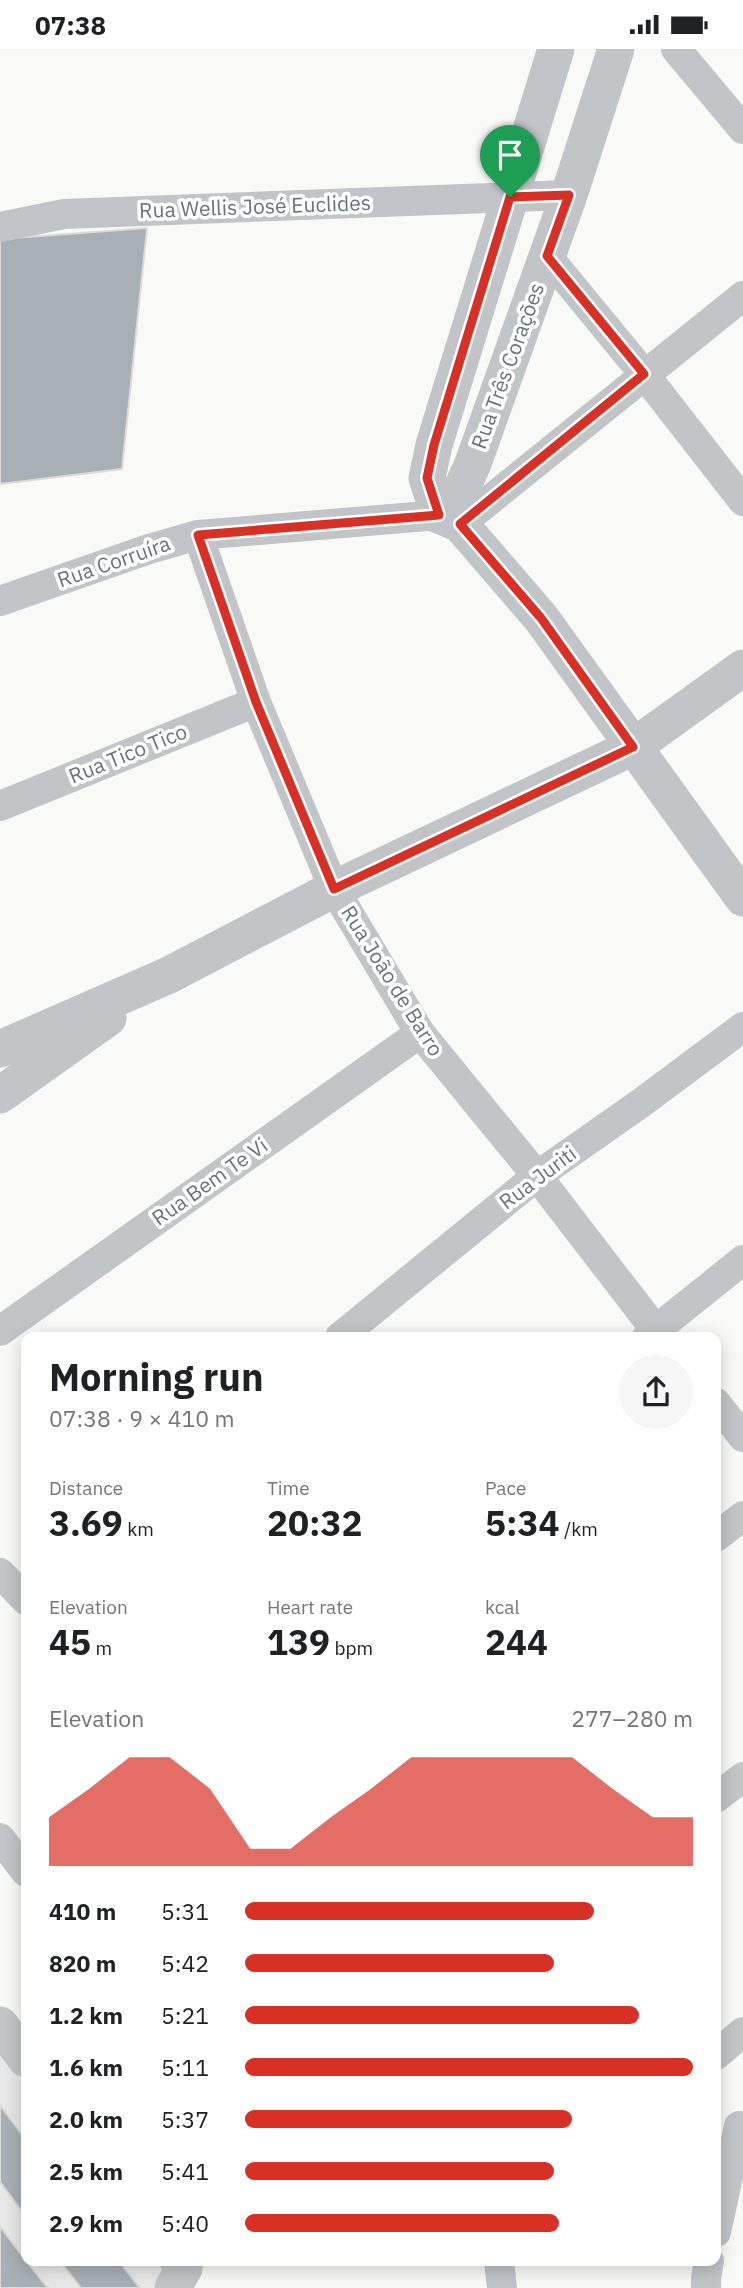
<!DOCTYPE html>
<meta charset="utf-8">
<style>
body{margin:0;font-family:"IBM Plex Sans",sans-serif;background:#f6f6f6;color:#202124;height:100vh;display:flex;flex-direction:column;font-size:26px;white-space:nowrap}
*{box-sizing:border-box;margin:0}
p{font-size:23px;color:#757577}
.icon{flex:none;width:38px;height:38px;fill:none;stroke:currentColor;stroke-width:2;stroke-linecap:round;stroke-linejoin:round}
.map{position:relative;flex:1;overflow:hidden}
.side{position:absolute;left:21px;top:1283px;width:700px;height:934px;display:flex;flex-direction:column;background:#fff;border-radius:14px;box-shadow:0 4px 18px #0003}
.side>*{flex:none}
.pin{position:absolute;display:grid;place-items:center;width:60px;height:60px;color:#fff;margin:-72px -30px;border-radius:50% 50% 50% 0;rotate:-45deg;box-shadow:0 0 7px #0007}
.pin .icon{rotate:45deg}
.round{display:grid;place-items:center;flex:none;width:74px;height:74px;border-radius:37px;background:#f6f6f6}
.overview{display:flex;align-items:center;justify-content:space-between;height:119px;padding:0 28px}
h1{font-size:38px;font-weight:800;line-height:52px}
.metrics{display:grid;grid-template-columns:repeat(3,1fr);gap:10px;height:119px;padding:7px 28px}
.metrics div{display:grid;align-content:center}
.metrics b{font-size:35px;font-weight:800}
.metrics small{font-size:19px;font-weight:400}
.metrics p{font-size:19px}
.chart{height:196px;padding:14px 28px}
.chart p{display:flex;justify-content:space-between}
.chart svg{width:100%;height:126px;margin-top:7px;fill:#d93025;opacity:.7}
ul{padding:0 28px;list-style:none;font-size:23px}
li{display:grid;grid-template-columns:112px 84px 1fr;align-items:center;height:52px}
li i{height:18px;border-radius:9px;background:#d93025}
.status{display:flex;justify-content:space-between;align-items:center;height:49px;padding:0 35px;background:#fff;direction:ltr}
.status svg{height:19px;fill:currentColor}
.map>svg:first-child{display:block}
.built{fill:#e7e8e7}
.building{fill:#a9b0b5;stroke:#dbdbd9;stroke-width:2}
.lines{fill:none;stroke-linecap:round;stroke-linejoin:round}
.minor{stroke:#c1c5c8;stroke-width:30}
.tertiary{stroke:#c1c5c8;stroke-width:37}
.route-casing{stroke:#fff;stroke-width:14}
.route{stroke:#d93025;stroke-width:9}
.labels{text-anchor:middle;stroke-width:7;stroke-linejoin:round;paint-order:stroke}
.street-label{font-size:21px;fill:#66747f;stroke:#fff}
</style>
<div class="status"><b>07:38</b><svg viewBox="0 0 49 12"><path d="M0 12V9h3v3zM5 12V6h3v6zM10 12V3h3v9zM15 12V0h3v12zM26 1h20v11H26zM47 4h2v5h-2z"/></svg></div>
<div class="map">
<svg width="743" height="2239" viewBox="0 0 743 2239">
<rect width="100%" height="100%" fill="#f9f9f7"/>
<polygon class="built" points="0,2004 26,2038 26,2212 161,2212 165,2239 0,2239"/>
<g class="building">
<polygon points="147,179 122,420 0,435 0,190"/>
<polygon points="0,2056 26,2091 26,2168 0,2133"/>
<polygon points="0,2177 26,2212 48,2239 0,2239"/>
<polygon points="60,2212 119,2212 140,2239 81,2239"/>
</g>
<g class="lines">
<g class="minor">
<polyline points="676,0 743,80"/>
<polyline points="0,178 64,165 569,146"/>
<polyline points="547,207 644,325 743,452"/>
<polyline points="460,475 743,247"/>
<polyline points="198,486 256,653 334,840 420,984 537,1127 661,1288"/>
<polyline points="0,552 149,500 198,486 439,466"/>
<polyline points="0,757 256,653"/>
<polyline points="0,1282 420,984"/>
<polyline points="340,1288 537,1127 641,1054 743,978"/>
<polyline points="647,1288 743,1211"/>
<polyline points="716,1354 743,1388"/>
<polyline points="716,1488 743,1467"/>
<polyline points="0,1524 26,1551"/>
<polyline points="716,1749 743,1728"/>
<polyline points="0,1789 26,1823"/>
<polyline points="716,2006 743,1983"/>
<polyline points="716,2183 739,2077"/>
<polyline points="499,2212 502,2239"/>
<polyline points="706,2239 706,2229 709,2212"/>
</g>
<g class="tertiary">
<polyline points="439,466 461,441 472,417 569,146 616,0"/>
<polyline points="439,466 460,475 541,569 743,849"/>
<polyline points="439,466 427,429 434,396 556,0"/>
<polyline points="0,1000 169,926 334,840 633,698 743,619"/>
<polyline points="0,1046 108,969"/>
<polyline points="0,1976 26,2010"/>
<polyline points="173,2239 184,2219 178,2212"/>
</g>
</g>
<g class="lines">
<defs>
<polygon id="route" points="569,146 547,207 644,325 460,475 541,569 633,698 334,840 256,653 198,486 439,466 427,429 434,396 510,148"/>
</defs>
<use href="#route" class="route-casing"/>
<use href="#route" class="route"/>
</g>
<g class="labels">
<g class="street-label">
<text transform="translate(255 158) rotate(-2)" y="7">Rua Wellis José Euclides</text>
<text transform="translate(508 317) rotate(-70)" y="7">Rua Três Corações</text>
<text transform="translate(114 513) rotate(-19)" y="7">Rua Corruíra</text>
<text transform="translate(128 705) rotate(-22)" y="7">Rua Tico Tico</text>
<text transform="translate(392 932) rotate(58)" y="7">Rua João de Barro</text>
<text transform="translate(538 1129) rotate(-37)" y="7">Rua Juriti</text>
<text transform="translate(210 1133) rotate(-35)" y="7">Rua Bem Te Vi</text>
</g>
</g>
</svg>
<div class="pin" style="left:510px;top:148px;background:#1e9e55"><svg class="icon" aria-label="arrive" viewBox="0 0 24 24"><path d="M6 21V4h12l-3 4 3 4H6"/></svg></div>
<section class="side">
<div class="overview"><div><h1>Morning run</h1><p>07:38 · 9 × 410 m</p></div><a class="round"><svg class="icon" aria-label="share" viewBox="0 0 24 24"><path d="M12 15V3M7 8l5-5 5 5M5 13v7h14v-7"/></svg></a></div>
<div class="metrics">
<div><p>Distance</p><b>3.69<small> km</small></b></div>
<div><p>Time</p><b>20:32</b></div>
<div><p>Pace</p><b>5:34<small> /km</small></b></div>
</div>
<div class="metrics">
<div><p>Elevation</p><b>45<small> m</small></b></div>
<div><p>Heart rate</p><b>139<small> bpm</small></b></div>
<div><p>kcal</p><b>244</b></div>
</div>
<div class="chart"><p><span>Elevation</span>277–280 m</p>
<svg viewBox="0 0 160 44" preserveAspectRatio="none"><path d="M0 44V27L10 17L20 6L30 6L40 17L50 38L60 38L70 27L80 17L90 6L100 6L110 6L120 6L130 6L140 17L150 27L160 27V44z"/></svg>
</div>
<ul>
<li><b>410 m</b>5:31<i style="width:78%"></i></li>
<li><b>820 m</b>5:42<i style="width:69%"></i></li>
<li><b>1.2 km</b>5:21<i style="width:88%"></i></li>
<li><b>1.6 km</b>5:11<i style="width:100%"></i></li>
<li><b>2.0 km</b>5:37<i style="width:73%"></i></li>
<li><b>2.5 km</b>5:41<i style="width:69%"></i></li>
<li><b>2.9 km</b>5:40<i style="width:70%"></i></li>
</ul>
</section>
</div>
